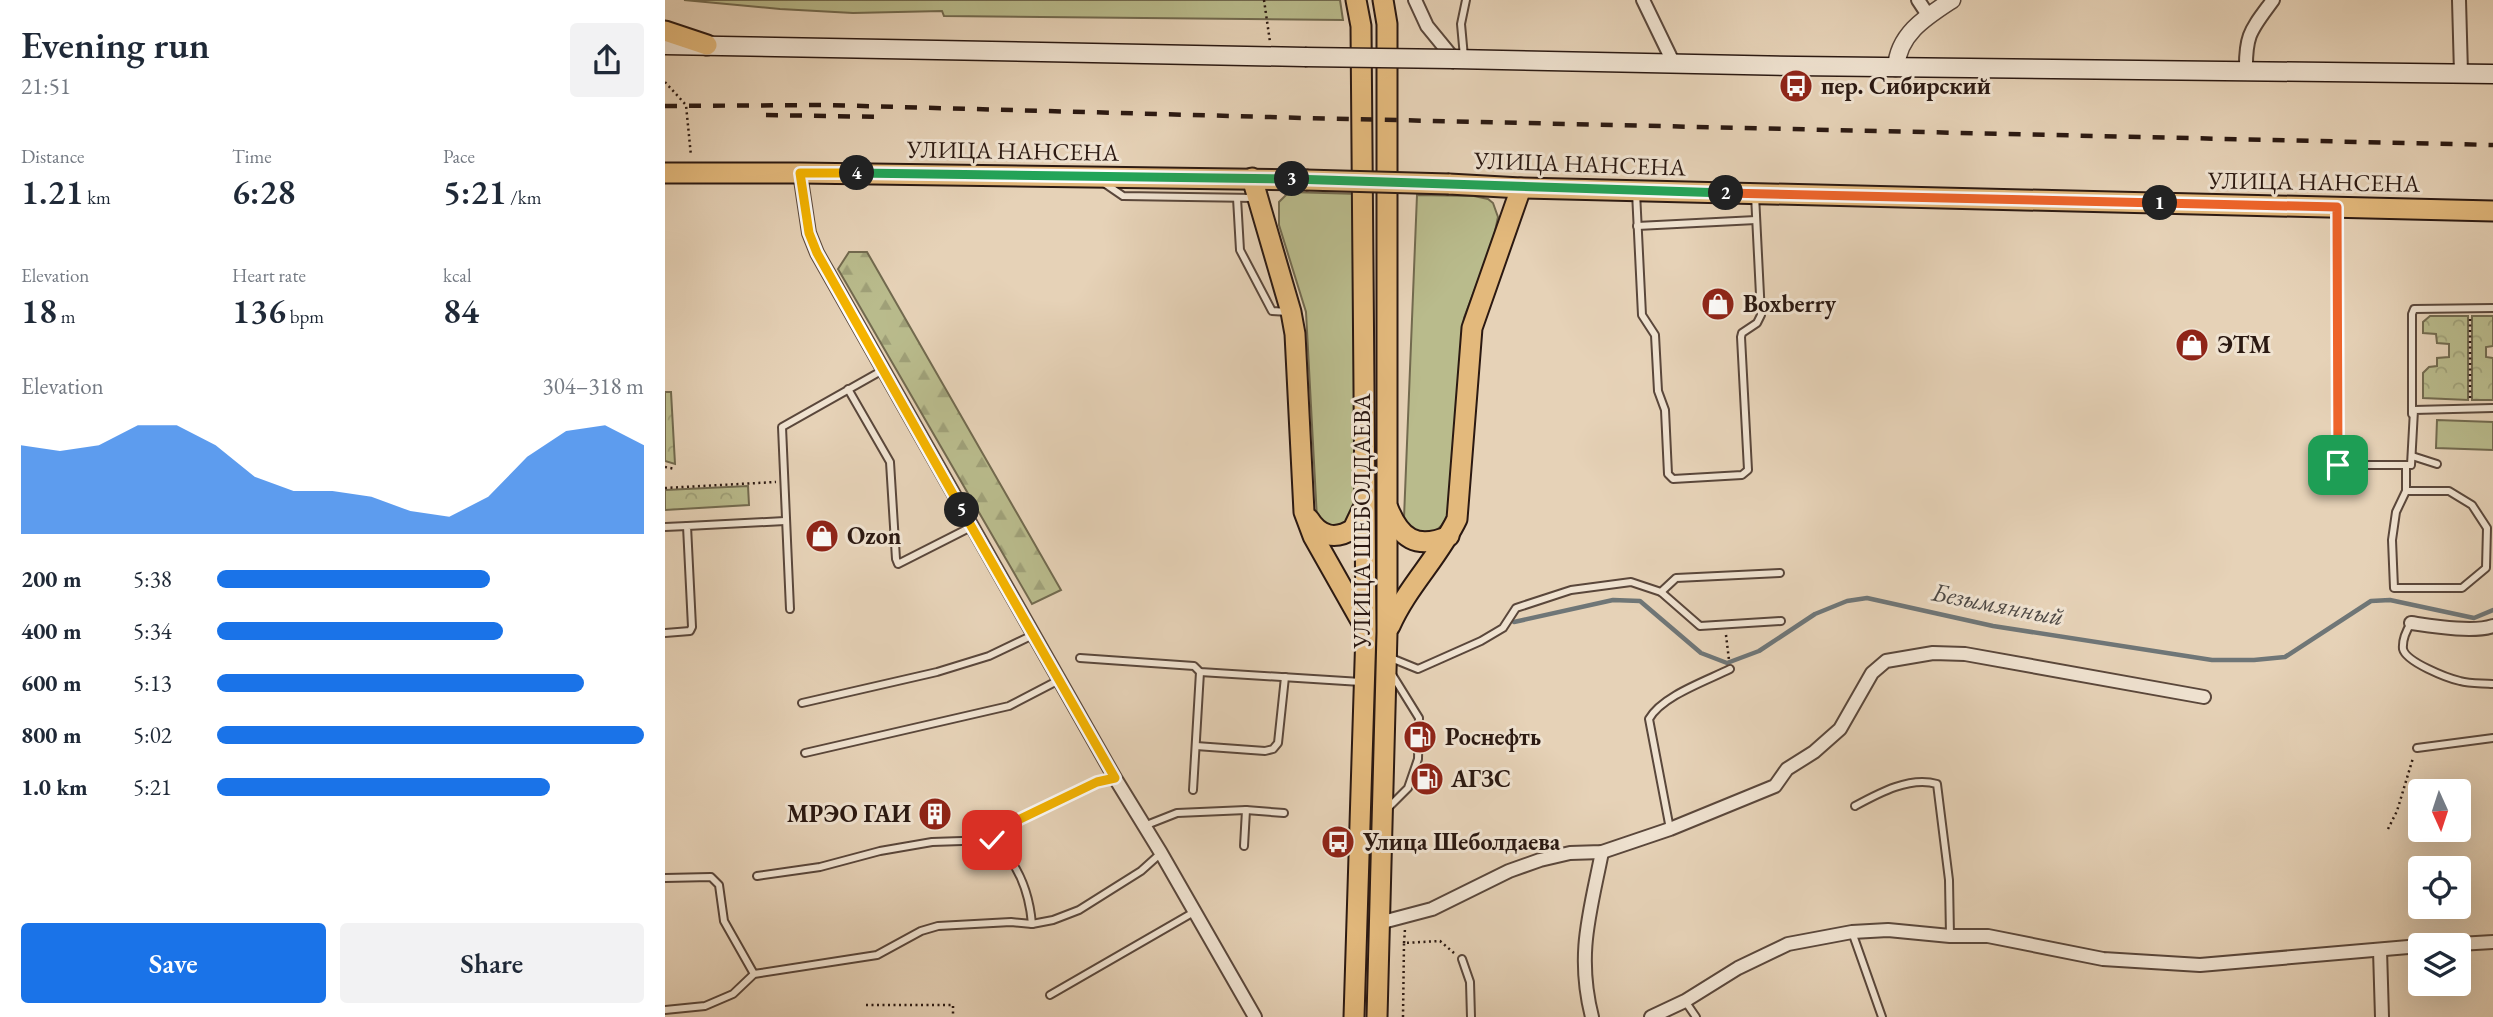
<!DOCTYPE html>
<meta charset="utf-8">
<style>
body{margin:0;font-family:"EB Garamond",serif;background:#f2f2f3;color:#1f2937;height:100vh;display:flex;flex-direction:column;font-size:26px;white-space:nowrap}
*{box-sizing:border-box;margin:0}
p{font-size:23px;color:#747a83}
.icon{flex:none;width:38px;height:38px;fill:none;stroke:currentColor;stroke-width:2;stroke-linecap:round;stroke-linejoin:round}
.map{position:relative;flex:1;overflow:hidden}
.panel{display:flex;flex-direction:column;background:#fff;width:665px}
.panel>*{flex:none}
.needle{width:46px;rotate:177deg}
.fabs{position:absolute;left:1743px;top:779px;display:grid;gap:14px}
.fabs a{display:grid;place-items:center;width:63px;height:63px;border-radius:7px;background:#fff;box-shadow:0 7px 28px #0002;font-size:35px}
.pin{position:absolute;display:grid;place-items:center;width:60px;height:60px;color:#fff;margin:-30px;border-radius:14px;box-shadow:0 4px 10px #0006}
.km{position:absolute;width:35px;height:35px;margin:-18px;border-radius:50%;background:#222;color:#fff;font-size:19px;line-height:35px;text-align:center}
.round{display:grid;place-items:center;flex:none;width:74px;height:74px;border-radius:7px;background:#f2f2f3}
.overview{display:flex;align-items:center;justify-content:space-between;height:119px;padding:0 21px}
h1{font-size:38px;font-weight:600;line-height:52px}
.stats{display:grid;grid-template-columns:repeat(3,1fr);gap:10px;height:119px;padding:7px 21px}
.stats div{display:grid;align-content:center}
.stats b{font-size:35px;font-weight:600}
.stats small{font-size:19px;font-weight:400}
.stats p{font-size:19px}
.chart{height:196px;padding:14px 21px}
.chart p{display:flex;justify-content:space-between}
.chart svg{width:100%;height:126px;margin-top:7px;fill:#1a73e8;opacity:.7}
.button{display:flex;gap:14px;margin-top:auto;padding:14px 21px}
.button a{flex:1;height:80px;border-radius:7px;background:#1a73e8;color:#fff;font-size:28px;font-weight:600;line-height:80px;text-align:center}
.button a+a{background:#f2f2f3;color:#1f2937}
ul{padding:0 21px;list-style:none;font-size:23px}
li{display:grid;grid-template-columns:112px 84px 1fr;align-items:center;height:52px}
li i{height:18px;border-radius:9px;background:#1a73e8}
main{display:flex;flex:1;min-height:0}
.map>svg:first-child{display:block}
.grass{fill:#b9bb8c;stroke:#726a4f;stroke-width:2}
.forest{fill:url(#forest-firs);stroke:#726a4f;stroke-width:2}
.park{fill:url(#park-crowns);stroke:#726a4f;stroke-width:2}
.lines{fill:none;stroke-linecap:round;stroke-linejoin:round}
.stream{stroke:#6f7677;stroke-width:4.5}
.service-casing{stroke:#5a473b;stroke-width:10}
.minor-casing{stroke:#5a473b;stroke-width:16}
.tertiary-casing{stroke:#5a473b;stroke-width:19}
.secondary-casing{stroke:#2b1912;stroke-width:21}
.primary-casing{stroke:#2b1912;stroke-width:23}
.path{stroke:#2b1912;stroke-width:2.5;stroke-dasharray:2 3.5;stroke-linecap:butt}
.service{stroke:#efe2d0;stroke-width:6}
.minor{stroke:#efe2d0;stroke-width:12}
.tertiary{stroke:#efe2d0;stroke-width:16}
.secondary{stroke:#efe2d0;stroke-width:18}
.primary{stroke:#e3b97c;stroke-width:19}
.rail{stroke:#2b1912;stroke-width:4.5;stroke-dasharray:12 12;stroke-linecap:butt}
.secondary-bridge-casing{stroke:#2b1912;stroke-width:21;stroke-linecap:butt}
.primary-bridge-casing{stroke:#2b1912;stroke-width:23;stroke-linecap:butt}
.secondary-bridge{stroke:#efe2d0;stroke-width:18}
.primary-bridge{stroke:#e3b97c;stroke-width:19}
.split-1-casing{stroke:#fff;stroke-width:14}
.split-2-casing{stroke:#fff;stroke-width:14}
.split-3-casing{stroke:#fff;stroke-width:14}
.split-4-casing{stroke:#fff;stroke-width:14}
.split-5-casing{stroke:#fff;stroke-width:14}
.split-6-casing{stroke:#fff;stroke-width:14}
.split-1{stroke:#f0652b;stroke-width:9}
.split-2{stroke:#f0652b;stroke-width:9}
.split-3{stroke:#22a559;stroke-width:9}
.split-4{stroke:#22a559;stroke-width:9}
.split-5{stroke:#f5b400;stroke-width:9}
.split-6{stroke:#f5b400;stroke-width:9}
.labels{text-anchor:middle;stroke-width:6;stroke-linejoin:round;paint-order:stroke}
.poi-label{font-size:24px;font-weight:bold;fill:#2b1912;stroke:#efe2d0;text-anchor:start}
.street-label{font-size:24px;fill:#2b1912;stroke:#efe2d0}
.water-label{font-size:26px;font-style:italic;fill:#4d4844;stroke:#efe2d0}
</style>
<main>
<section class="panel">
<div class="overview"><div><h1>Evening run</h1><p>21:51</p></div><a class="round"><svg class="icon" aria-label="share" viewBox="0 0 24 24"><path d="M12 15V3M7 8l5-5 5 5M5 13v7h14v-7"/></svg></a></div>
<div class="stats">
<div><p>Distance</p><b>1.21<small> km</small></b></div>
<div><p>Time</p><b>6:28</b></div>
<div><p>Pace</p><b>5:21<small> /km</small></b></div>
</div>
<div class="stats">
<div><p>Elevation</p><b>18<small> m</small></b></div>
<div><p>Heart rate</p><b>136<small> bpm</small></b></div>
<div><p>kcal</p><b>84</b></div>
</div>
<div class="chart"><p><span>Elevation</span>304–318 m</p>
<svg viewBox="0 0 160 44" preserveAspectRatio="none"><path d="M0 44V13L10 15L20 13L30 6L40 6L50 13L60 24L70 29L80 29L90 31L100 36L110 38L120 31L130 17L140 8L150 6L160 13V44z"/></svg>
</div>
<ul>
<li><b>200 m</b>5:38<i style="width:64%"></i></li>
<li><b>400 m</b>5:34<i style="width:67%"></i></li>
<li><b>600 m</b>5:13<i style="width:86%"></i></li>
<li><b>800 m</b>5:02<i style="width:100%"></i></li>
<li><b>1.0 km</b>5:21<i style="width:78%"></i></li>
</ul>
<div class="button"><a>Save</a><a>Share</a></div>
</section>
<div class="map">
<svg width="1828" height="1017" viewBox="0 0 1828 1017">
<defs>
<pattern id="forest-firs" width="22" height="20" patternUnits="userSpaceOnUse" patternTransform="scale(1.75)"><rect width="22" height="20" fill="#b9bb8c"/><path d="M5 1l3.5 6h-7zM16 11l3.5 6h-7z" fill="#9fa078"/></pattern>
<pattern id="park-crowns" width="20" height="18" patternUnits="userSpaceOnUse" patternTransform="scale(1.75)"><rect width="20" height="18" fill="#b9bb8c"/><path d="M2 6a3 3 0 1 1 6 0M12 15a3 3 0 1 1 6 0" fill="none" stroke="#9fa078"/></pattern>
</defs>
<rect width="100%" height="100%" fill="#e6d2b7"/>
<filter id="stains"><feTurbulence type="fractalNoise" baseFrequency=".00286" numOctaves="4"/><feColorMatrix values="0 0 0 0 .2 0 0 0 0 .09 0 0 0 0 .02 0 0 0 .5 -.17"/></filter>
<radialGradient id="worn" r=".72"><stop offset=".6" stop-color="#630" stop-opacity="0"/><stop offset="1" stop-color="#630" stop-opacity=".3"/></radialGradient>
<g class="grass">
<polygon points="19,0 675,0 678,20 279,16 277,11 188,13 115,9"/>
<polygon points="624,192 695,194 689,515 685,525 666,531 652,519 641,312 614,225 614,202"/>
<path d="M752,195L809,196L823,199L828,203L833,217L828,241L799,318L783,514C774,537 750,544 739,518Z"/>
<polygon points="1772,420 1828,422 1828,450 1771,448"/>
</g>
<polygon class="forest" points="184,252 202,252 396,590 367,604 173,269"/>
<g class="park">
<polygon points="1765,316 1803,316 1803,400 1758,398 1758,373 1764,367 1772,366 1772,358 1784,357 1784,344 1772,343 1771,334 1758,333 1758,322"/>
<polygon points="1807,316 1828,316 1828,346 1821,347 1821,357 1828,358 1828,400 1807,400"/>
<polygon points="0,392 6,392 10,464 0,461"/>
<polygon points="83,486 84,505 0,510 0,490"/>
</g>
<g class="lines">
<polyline class="stream" points="849,622 948,600 975,601 1036,653 1062,663 1094,651 1150,614 1182,601 1202,598 1328,626 1547,660 1589,660 1620,657 1706,601 1725,600 1809,618 1828,610"/>
<defs>
<g id="service">
<polyline points="799,57 796,24 801,0"/>
<polyline points="439,183 458,196 589,198"/>
<polyline points="971,192 977,315 990,335 993,391 1000,410 1003,474 1008,479 1077,475 1083,470 1076,337 1077,333 1092,323 1096,315 1090,195"/>
<polyline points="572,198 575,250 607,311 624,312"/>
<polyline points="1672,209 1673,465 1746,465 1749,410 1828,408"/>
<polyline points="972,226 1091,220"/>
<polyline points="183,389 225,462 231,559 233,564 306,527"/>
<polyline points="1747,414 1747,314 1749,309 1828,308"/>
<polyline points="1747,456 1772,464"/>
<polyline points="1741,491 1784,491 1807,505 1822,528 1821,568 1797,588 1729,588 1727,540 1731,512 1741,491 1741,466"/>
<polyline points="0,527 22,526"/>
<polyline points="996,592 1011,578 1115,573"/>
<polyline points="125,609 117,427 218,370"/>
<path d="M1746,623C1741,631 1737,639 1738,649C1741,662 1782,678 1795,681C1805,684 1817,683 1828,684"/>
<polyline points="0,633 25,631 27,627 22,526 120,521"/>
<polyline points="415,658 529,666 535,672 696,682"/>
<polyline points="726,658 753,669 816,641 838,628 851,608 906,590 966,582 996,592 1035,626 1116,621"/>
<polyline points="137,703 272,672 324,656 368,635"/>
<polyline points="531,746 600,751 608,749 613,743 620,677"/>
<polyline points="1752,748 1828,738"/>
<polyline points="140,753 344,706 394,680"/>
<polyline points="528,790 535,672"/>
<path d="M1190,806C1214,793 1245,776 1272,784L1284,880L1285,936"/>
<polyline points="723,808 743,788 753,759 754,718 728,676"/>
<polyline points="479,826 512,813 581,810 619,813"/>
<path d="M1005,829L984,719C997,696 1041,681 1065,669"/>
<polyline points="327,840 353,820 432,782 449,778"/>
<polyline points="579,846 581,810"/>
<path d="M92,876L155,867L215,851L267,842L327,840C353,862 364,890 367,924"/>
<polyline points="0,878 46,877 54,885 59,921 89,974"/>
<polyline points="1187,932 1217,1017"/>
<polyline points="797,959 805,982 806,1017"/>
<polyline points="385,995 529,912"/>
<polyline points="1020,1001 1031,1017"/>
<polyline points="0,1010 40,1006 68,994 89,974 212,955 256,931 273,926 346,922 367,924 388,920 414,910 476,871 496,853"/>
</g>
<g id="minor">
<polyline points="750,0 762,26 789,59"/>
<polyline points="978,0 1008,62"/>
<polyline points="1253,0 1263,15"/>
<polyline points="1794,0 1796,73"/>
<path d="M1581,73C1580,34 1586,30 1608,0"/>
<polyline points="135,173 144,233 152,253 450,778 496,853 590,1017"/>
<path d="M1746,623C1767,626 1808,633 1828,626"/>
<polyline points="714,923 767,909 844,871 875,860 905,853 937,852 1005,829 1110,786 1122,769 1149,752 1175,729 1207,673 1221,661 1268,653 1300,654 1539,697"/>
<polyline points="1777,945 1828,942"/>
<polyline points="1715,950 1717,1017"/>
<path d="M927,1017C911,954 925,913 937,852"/>
<polyline points="986,1017 1020,1001 1073,968 1123,944 1187,932 1223,930 1285,936 1323,936 1438,959 1535,965 1755,946"/>
</g>
<path id="tertiary" d="M1231,68C1233,34 1261,17 1287,0"/>
<g id="secondary">
<polyline points="0,45 640,57"/>
<polyline points="789,59 1131,66 1828,74"/>
</g>
<g id="primary">
<polyline points="0,31 42,45"/>
<polyline points="0,173 135,173 641,180"/>
<polyline points="587,178 626,312 630,334 639,512 648,536 700,628"/>
<polyline points="784,184 856,188 1828,211"/>
<path d="M723,508C735,538 751,550 784,536"/>
<path d="M644,519C655,537 671,540 688,529L697,510"/>
<path d="M725,626C742,587 774,557 792,519L807,328L856,188"/>
<polyline points="689,1017 701,631 696,26 691,0"/>
<polyline points="712,1017 722,633 722,24 718,0"/>
</g>
</defs>
<use href="#service" class="service-casing"/>
<use href="#minor" class="minor-casing"/>
<use href="#tertiary" class="tertiary-casing"/>
<use href="#secondary" class="secondary-casing"/>
<use href="#primary" class="primary-casing"/>
<g class="path">
<polyline points="599,0 605,42"/>
<polyline points="0,82 21,105 26,156"/>
<polyline points="1805,398 1805,317"/>
<polyline points="0,467 10,469"/>
<polyline points="0,488 111,482"/>
<polyline points="1061,635 1064,660"/>
<polyline points="1723,829 1732,811 1748,758"/>
<polyline points="739,943 740,929"/>
<polyline points="201,1005 288,1005 288,1017"/>
<polyline points="738,1017 739,943 775,941 789,953"/>
</g>
<use href="#service" class="service"/>
<use href="#minor" class="minor"/>
<use href="#tertiary" class="tertiary"/>
<use href="#secondary" class="secondary"/>
<use href="#primary" class="primary"/>
<g class="rail">
<polyline points="0,106 160,105 640,118 1828,145"/>
<polyline points="101,115 220,117"/>
</g>
<defs>
<polyline id="secondary-bridge" points="640,57 789,59"/>
<polyline id="primary-bridge" points="641,180 784,184"/>
</defs>
<use href="#secondary-bridge" class="secondary-bridge-casing"/>
<use href="#primary-bridge" class="primary-bridge-casing"/>
<use href="#secondary-bridge" class="secondary-bridge"/>
<use href="#primary-bridge" class="primary-bridge"/>
</g>
<g class="lines">
<defs>
<polyline id="split-1" points="1495,203 1672,207 1673,465"/>
<polyline id="split-2" points="1061,193 1495,203"/>
<polyline id="split-3" points="627,179 1061,193"/>
<polyline id="split-4" points="192,173 627,179"/>
<polyline id="split-5" points="192,173 135,173 144,233 152,253 297,510"/>
<polyline id="split-6" points="297,510 450,778 432,782 353,820 327,840"/>
</defs>
<use href="#split-1" class="split-1-casing"/>
<use href="#split-2" class="split-2-casing"/>
<use href="#split-3" class="split-3-casing"/>
<use href="#split-4" class="split-4-casing"/>
<use href="#split-5" class="split-5-casing"/>
<use href="#split-6" class="split-6-casing"/>
<use href="#split-1" class="split-1"/>
<use href="#split-2" class="split-2"/>
<use href="#split-3" class="split-3"/>
<use href="#split-4" class="split-4"/>
<use href="#split-5" class="split-5"/>
<use href="#split-6" class="split-6"/>
</g>
<defs>
<symbol id="bus-disc" viewBox="-11 -11 22 22"><circle r="9.5" fill="#8f2418" stroke="#efe2d0"/><path d="M-5-6H5V4H4V6H2V4H-2V6H-4V4H-5ZM-3.5-4V0h7V-4ZM-3.5 1.2v1.5H-2V1.2ZM2 1.2v1.5H3.5V1.2Z" fill="#fff"/></symbol>
<symbol id="shop-disc" viewBox="-11 -11 22 22"><circle r="9.5" fill="#8f2418" stroke="#efe2d0"/><path d="M-5-2.5h2.3a2.7 3.5 0 0 1 5.4 0H5L5.5 6h-11ZM-1.5-2.5h3a1.5 2.3 0 0 0-3 0Z" fill="#fff"/></symbol>
<symbol id="fuel-disc" viewBox="-11 -11 22 22"><circle r="9.5" fill="#8f2418" stroke="#efe2d0"/><path d="M-5.5-6h7V0h2V4h1.3V-2.5L3-4.5l.8-.8L6-3V5H2.5V1h-1V6h-7ZM-4.2-4.7v3.2H.2V-4.7Z" fill="#fff"/></symbol>
<symbol id="building-disc" viewBox="-11 -11 22 22"><circle r="9.5" fill="#8f2418" stroke="#efe2d0"/><path d="M-4-6H4V6H1V3H-1V6H-4ZM-2.5-4.3h1.7v1.8h-1.7ZM.8-4.3h1.7v1.8H.8ZM-2.5-1h1.7V.8h-1.7ZM.8-1h1.7V.8H.8Z" fill="#fff"/></symbol>
</defs>
<g fill-rule="evenodd">
<use href="#bus-disc" x="1112" y="67" width="38" height="38"/>
<use href="#shop-disc" x="1034" y="285" width="38" height="38"/>
<use href="#shop-disc" x="1508" y="326" width="38" height="38"/>
<use href="#shop-disc" x="138" y="517" width="38" height="38"/>
<use href="#fuel-disc" x="736" y="718" width="38" height="38"/>
<use href="#fuel-disc" x="743" y="760" width="38" height="38"/>
<use href="#building-disc" x="251" y="795" width="38" height="38"/>
<use href="#bus-disc" x="654" y="823" width="38" height="38"/>
</g>
<g class="labels">
<g class="poi-label">
<text x="1156" y="94">пер. Сибирский</text>
<text x="1078" y="312">Boxberry</text>
<text x="1552" y="353">ЭТМ</text>
<text x="182" y="544">Ozon</text>
<text x="780" y="745">Роснефть</text>
<text x="786" y="787">АГЗС</text>
<text x="246" y="822" text-anchor="end">МРЭО ГАИ</text>
<text x="698" y="850">Улица Шеболдаева</text>
</g>
<g class="street-label">
<text transform="translate(348 151) rotate(1)" y="8">УЛИЦА НАНСЕНА</text>
<text transform="translate(915 164) rotate(2)" y="8">УЛИЦА НАНСЕНА</text>
<text transform="translate(1649 182) rotate(1)" y="8">УЛИЦА НАНСЕНА</text>
<text transform="translate(697 521) rotate(-90)" y="8">УЛИЦА ШЕБОЛДАЕВА</text>
</g>
<g class="water-label">
<text transform="translate(1333 604) rotate(11)" y="9">Безымянный</text>
</g>
</g>
<rect width="100%" height="100%" filter="url(#stains)"/>
<rect width="100%" height="100%" fill="url(#worn)"/>
</svg>
<div class="fabs">
<a><svg class="needle" viewBox="-14 -14 28 28"><path d="M0-13l5 13h-10z" fill="#e53935"/><path d="M0 13l5-13h-10z" fill="#747a83"/></svg></a>
<a><svg class="icon" aria-label="locate" viewBox="0 0 24 24"><circle cx="12" cy="12" r="6"/><path d="M12 2v4M12 18v4M2 12h4M18 12h4"/></svg></a>
<a><svg class="icon" aria-label="layers" viewBox="0 0 24 24"><path d="M12 4l9 5-9 5-9-5zM3 14l9 5 9-5"/></svg></a>
</div>
<div class="pin" style="left:1673px;top:465px;background:#1e9e55"><svg class="icon" aria-label="arrive" viewBox="0 0 24 24"><path d="M6 21V4h12l-3 4 3 4H6"/></svg></div>
<div class="pin" style="left:327px;top:840px;background:#d93025"><svg class="icon" aria-label="check" viewBox="0 0 24 24"><path d="M5 12l5 5 9-10"/></svg></div>
<b class="km" style="left:1495px;top:203px">1</b>
<b class="km" style="left:1061px;top:193px">2</b>
<b class="km" style="left:627px;top:179px">3</b>
<b class="km" style="left:192px;top:173px">4</b>
<b class="km" style="left:297px;top:510px">5</b>
</div>
</main>
